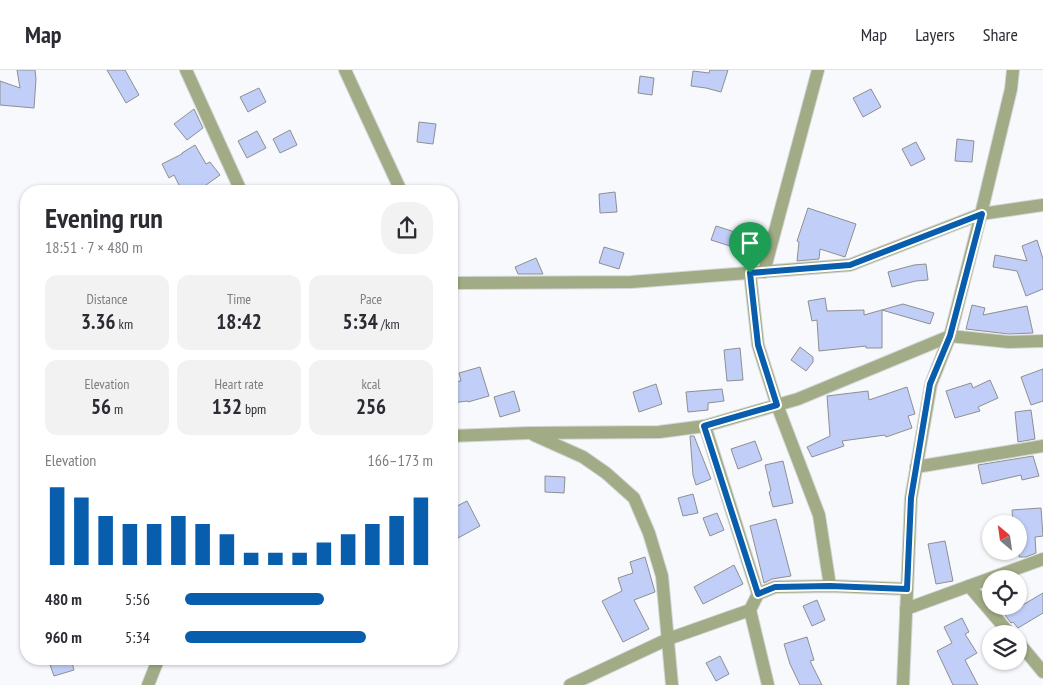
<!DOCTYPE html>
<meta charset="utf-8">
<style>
body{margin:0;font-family:"PT Sans Narrow",sans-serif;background:#f2f2f3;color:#2b2b33;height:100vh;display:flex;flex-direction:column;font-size:19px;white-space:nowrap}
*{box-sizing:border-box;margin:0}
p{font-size:16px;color:#7c7c81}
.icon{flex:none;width:28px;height:28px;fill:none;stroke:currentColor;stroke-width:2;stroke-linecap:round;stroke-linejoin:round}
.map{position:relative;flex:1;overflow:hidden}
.drawer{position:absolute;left:20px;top:115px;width:438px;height:480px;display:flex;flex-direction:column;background:#fff;border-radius:20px;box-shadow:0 1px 4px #0004}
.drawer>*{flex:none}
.needle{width:32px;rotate:331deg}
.fabs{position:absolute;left:982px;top:445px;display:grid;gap:10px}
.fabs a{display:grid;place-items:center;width:45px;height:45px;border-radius:50%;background:#fff;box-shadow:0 1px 4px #0004;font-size:25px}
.pin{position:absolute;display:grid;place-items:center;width:42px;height:42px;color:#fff;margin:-51px -21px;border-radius:50% 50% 50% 0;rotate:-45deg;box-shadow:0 0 5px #0007}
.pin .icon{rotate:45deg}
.round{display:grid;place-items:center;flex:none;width:52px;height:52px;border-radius:20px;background:#f2f2f3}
.overview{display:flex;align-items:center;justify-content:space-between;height:85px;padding:0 25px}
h1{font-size:28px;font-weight:700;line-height:38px}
.metrics{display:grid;grid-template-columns:repeat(3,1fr);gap:8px;height:85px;padding:5px 25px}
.metrics div{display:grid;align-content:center;border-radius:12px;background:#f2f2f3;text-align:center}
.metrics b{font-size:21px;font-weight:700}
.metrics small{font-size:14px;font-weight:400}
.metrics p{font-size:14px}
.chart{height:140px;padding:10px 25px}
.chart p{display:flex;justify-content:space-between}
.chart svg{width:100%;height:90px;margin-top:5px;stroke:#085eac;stroke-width:6}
ul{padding:0 25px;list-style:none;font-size:16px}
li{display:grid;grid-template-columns:80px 60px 1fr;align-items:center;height:38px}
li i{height:12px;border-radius:6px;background:#085eac}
header{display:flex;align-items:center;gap:30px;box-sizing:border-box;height:70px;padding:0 25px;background:#fff;border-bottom:1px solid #e1e1e2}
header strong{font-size:24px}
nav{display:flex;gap:28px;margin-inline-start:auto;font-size:18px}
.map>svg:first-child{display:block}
.building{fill:#c1cff8;stroke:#8e8f91}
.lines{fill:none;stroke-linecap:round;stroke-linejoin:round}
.minor-casing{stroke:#d5d6d8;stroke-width:14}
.minor{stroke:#a1ab85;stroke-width:12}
.route-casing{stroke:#fff;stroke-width:10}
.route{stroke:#085eac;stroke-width:6}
</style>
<header>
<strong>Map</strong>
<nav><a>Map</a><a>Layers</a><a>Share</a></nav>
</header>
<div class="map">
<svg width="1043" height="615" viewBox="0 0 1043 615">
<rect width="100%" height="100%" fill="#f8f9fc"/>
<g class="building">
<polygon points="17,0 35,0 36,9 34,38 0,35 0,11 20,18"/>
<polygon points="107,0 125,0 139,25 126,33"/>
<polygon points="710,0 728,0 721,22 706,18 691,16 693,1 709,3"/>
<polygon points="640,6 654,8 652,25 638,23"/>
<polygon points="259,18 266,32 248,42 240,27"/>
<polygon points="871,19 881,37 863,47 853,28"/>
<polygon points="194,39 203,58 187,70 174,54"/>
<polygon points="419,52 436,54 433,74 417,72"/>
<polygon points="290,60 297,75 280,83 273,69"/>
<polygon points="257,61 266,78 247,88 238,71"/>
<polygon points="957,69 974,71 972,92 955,91"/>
<polygon points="916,72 925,89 911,96 902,79"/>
<polygon points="195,75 206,94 210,92 220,105 206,115 193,121 182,121 174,105 169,108 162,94 182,84 182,83"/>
<polygon points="615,122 617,142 600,143 599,124"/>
<polygon points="808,138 856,154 845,187 820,179 819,189 797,191 799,172 797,171"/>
<polygon points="716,156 735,162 730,176 711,170"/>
<polygon points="1037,170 1043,189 1043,219 1026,226 1017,201 993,197 995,185 1027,191 1022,176"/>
<polygon points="604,177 624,183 619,199 599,193"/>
<polygon points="536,188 543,204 518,204 515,197"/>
<polygon points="926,194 928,210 916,211 892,217 888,202 914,195"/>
<polygon points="825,228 827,241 864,240 864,245 903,234 934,243 930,254 882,240 882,278 866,278 866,276 819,281 817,250 812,251 808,231"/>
<polygon points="972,235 985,238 983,245 1027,236 1033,263 1009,264 966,259"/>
<polygon points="800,277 813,287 813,292 806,301 791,290"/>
<polygon points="740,278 743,310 727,311 724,280"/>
<polygon points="480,297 489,326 468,332 468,331 451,333 451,312 461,311 459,303"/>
<polygon points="1043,299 1043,331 1031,335 1021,307"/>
<polygon points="990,310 998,328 978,337 980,341 955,348 946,321 971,313 973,318"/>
<polygon points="656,314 662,334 639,342 633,322"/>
<polygon points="907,317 915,344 908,346 912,358 886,367 885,365 842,371 844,376 812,387 807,377 830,366 827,326 868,321 869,330"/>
<polygon points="722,319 724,331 708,333 708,340 688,342 686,322"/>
<polygon points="514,321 520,341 500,347 494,327"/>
<polygon points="1031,340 1035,369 1018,372 1015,342"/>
<polygon points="690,366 694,366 711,409 696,415 693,405"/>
<polygon points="755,371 762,390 738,399 731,379"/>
<polygon points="1033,386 1039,406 1022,410 1021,405 982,414 978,395"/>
<polygon points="783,391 793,433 773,437 769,422 771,421 765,395"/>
<polygon points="545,406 565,407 564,423 545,422"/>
<polygon points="693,424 698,443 683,446 678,428"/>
<polygon points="467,431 480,456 458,468 451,454 451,439"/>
<polygon points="1041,438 1043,466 1035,467 1036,483 1026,487 1019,487 1019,454 1013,454 1012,440"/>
<polygon points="717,443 724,460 710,466 703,448"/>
<polygon points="776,449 791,506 772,509 764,513 750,456"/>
<polygon points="945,471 953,511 936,514 928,474"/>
<polygon points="645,487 655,522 634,530 649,559 623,572 602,531 622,521 618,508 633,503 630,492"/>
<polygon points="734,495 743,514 703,534 694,517"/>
<polygon points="1043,523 1043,543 1018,558 1013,552 1011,553 1005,545 1000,536 1021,536"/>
<polygon points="817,530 825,550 812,556 803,536"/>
<polygon points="962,548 969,562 965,564 977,583 965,590 978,615 953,615 937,581 952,573 944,557"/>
<polygon points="807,567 814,590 810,591 822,615 800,615 790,594 784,574"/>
<polygon points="720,586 729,604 716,611 706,593"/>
<polygon points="48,589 71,589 74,600 54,606"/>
</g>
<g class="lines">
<defs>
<g id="minor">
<polyline points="186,0 241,121"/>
<polyline points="345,0 401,121"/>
<polyline points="764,202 818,0"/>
<polyline points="750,203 758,275 777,335 819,445 830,516"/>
<polyline points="451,213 631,212 850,195 981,144 1043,135"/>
<polyline points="705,356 758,524"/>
<polyline points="534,365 583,387 606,403 634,428 649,463 662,506 672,615"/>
<polyline points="451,366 529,363 659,362 705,356 798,329 950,266 1009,272 1043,271"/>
<polyline points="916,397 1043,376"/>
<polyline points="969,516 1010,564"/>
<polyline points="906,539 1043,489"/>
<polyline points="1019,573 1043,602"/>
<polyline points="148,615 158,590 160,589"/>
<polyline points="570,615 668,569 750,540"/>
<polyline points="768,615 750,540 758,524 775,517 830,516 907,519"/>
<polyline points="903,615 911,428 931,314 950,266 981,144 1011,19 1013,0"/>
</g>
</defs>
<use href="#minor" class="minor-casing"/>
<use href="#minor" class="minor"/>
</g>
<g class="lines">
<defs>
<polygon id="route" points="982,144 950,266 930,314 911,428 907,519 830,516 775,517 758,524 704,356 777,335 758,275 750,203 850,195"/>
</defs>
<use href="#route" class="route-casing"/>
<use href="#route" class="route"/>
</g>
</svg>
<div class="fabs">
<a><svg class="needle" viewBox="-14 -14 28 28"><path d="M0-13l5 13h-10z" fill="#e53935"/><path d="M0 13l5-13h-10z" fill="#7c7c81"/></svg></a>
<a><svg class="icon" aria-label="locate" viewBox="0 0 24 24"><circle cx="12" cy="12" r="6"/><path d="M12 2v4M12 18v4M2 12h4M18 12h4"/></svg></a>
<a><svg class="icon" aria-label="layers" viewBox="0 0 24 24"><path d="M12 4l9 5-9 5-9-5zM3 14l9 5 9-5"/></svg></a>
</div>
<div class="pin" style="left:750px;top:203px;background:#1e9e55"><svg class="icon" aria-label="arrive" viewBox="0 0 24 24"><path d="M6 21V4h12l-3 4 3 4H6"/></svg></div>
<section class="drawer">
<div class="overview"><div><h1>Evening run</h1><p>18:51 · 7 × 480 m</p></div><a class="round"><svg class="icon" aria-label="share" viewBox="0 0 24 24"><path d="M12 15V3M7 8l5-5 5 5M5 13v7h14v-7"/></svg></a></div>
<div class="metrics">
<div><p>Distance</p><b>3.36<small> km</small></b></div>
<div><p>Time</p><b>18:42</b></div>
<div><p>Pace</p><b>5:34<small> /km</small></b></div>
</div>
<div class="metrics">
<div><p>Elevation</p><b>56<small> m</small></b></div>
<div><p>Heart rate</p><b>132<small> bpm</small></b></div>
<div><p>kcal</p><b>256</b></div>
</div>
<div class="chart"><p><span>Elevation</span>166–173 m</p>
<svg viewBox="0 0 160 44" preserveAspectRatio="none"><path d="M5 44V6M15 44V11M25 44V20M35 44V24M45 44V24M55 44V20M65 44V24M75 44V29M85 44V38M95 44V38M105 44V38M115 44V33M125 44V29M135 44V24M145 44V20M155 44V11"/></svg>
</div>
<ul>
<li><b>480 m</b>5:56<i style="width:56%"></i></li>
<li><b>960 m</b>5:34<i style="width:73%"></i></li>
</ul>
</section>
</div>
